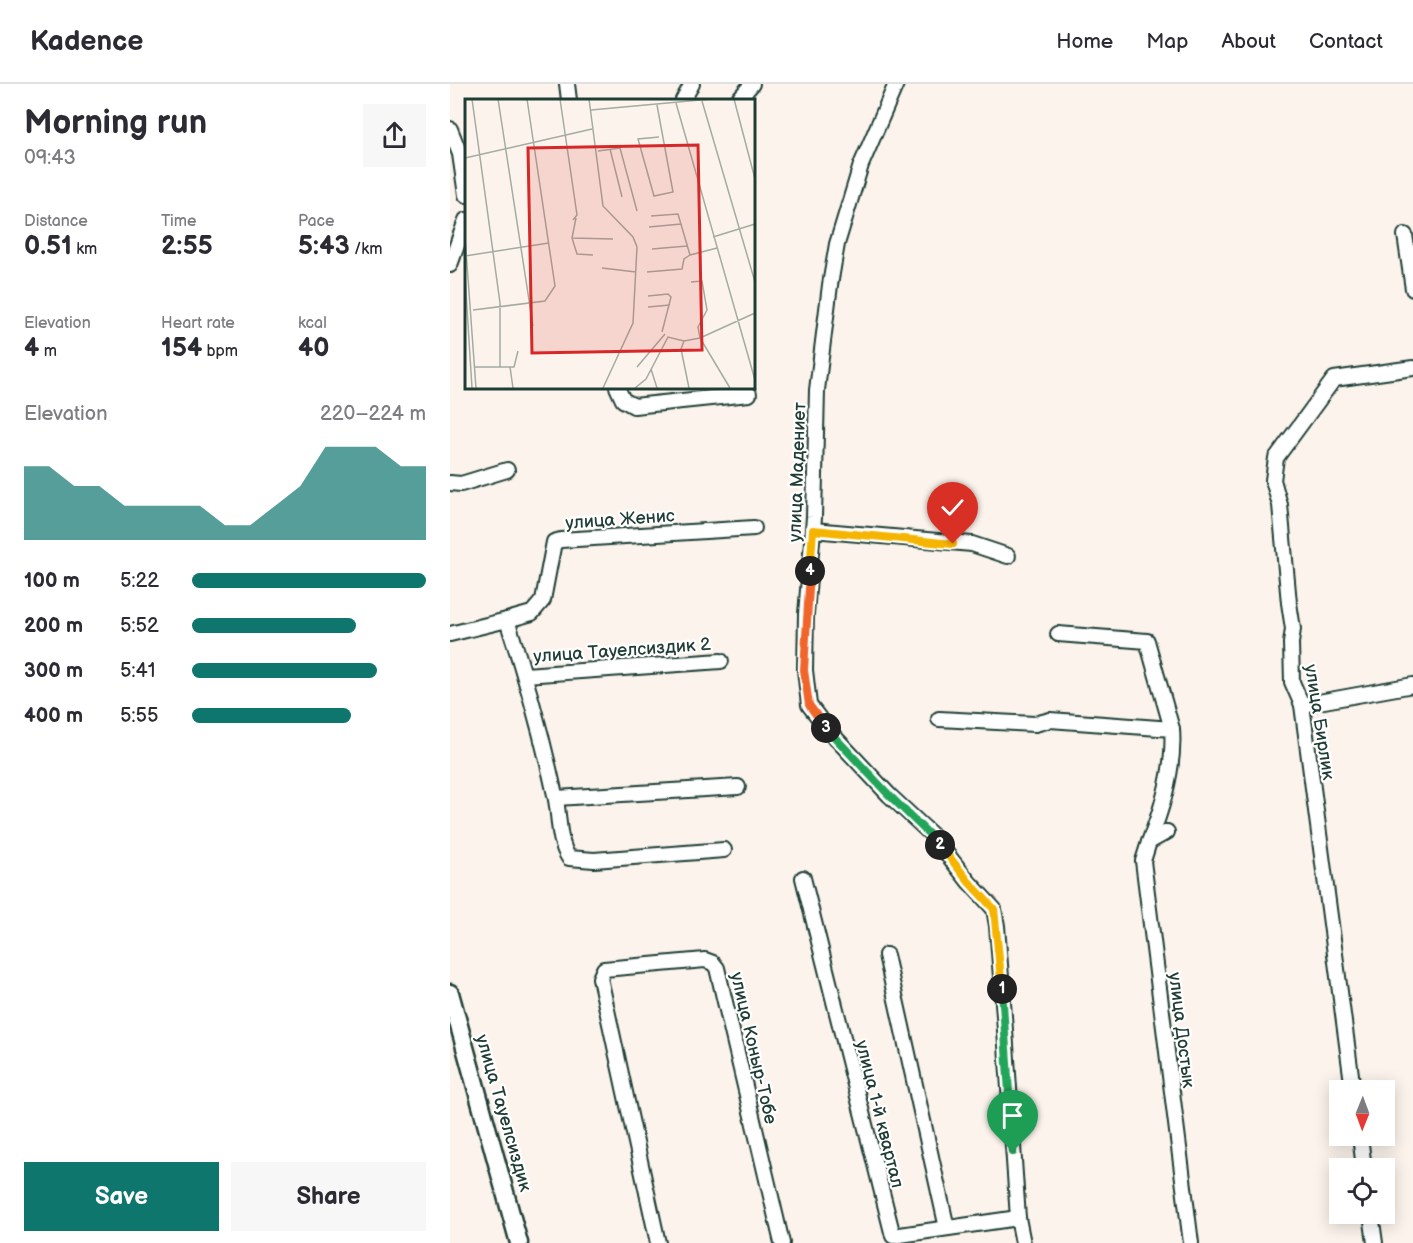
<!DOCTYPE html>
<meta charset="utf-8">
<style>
body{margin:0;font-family:"Balsamiq Sans",sans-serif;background:#f7f7f7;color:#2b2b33;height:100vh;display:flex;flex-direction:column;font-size:22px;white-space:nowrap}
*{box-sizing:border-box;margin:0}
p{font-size:20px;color:#7c7c81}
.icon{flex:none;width:33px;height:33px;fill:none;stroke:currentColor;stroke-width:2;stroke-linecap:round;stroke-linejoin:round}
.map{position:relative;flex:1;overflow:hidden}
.drawer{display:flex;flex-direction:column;background:#fff;width:450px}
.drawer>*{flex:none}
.needle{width:39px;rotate:181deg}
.controls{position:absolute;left:879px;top:996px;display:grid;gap:12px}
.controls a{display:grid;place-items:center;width:66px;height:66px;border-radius:0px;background:#fff;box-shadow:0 3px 15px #0003;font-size:30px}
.pin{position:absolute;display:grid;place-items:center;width:51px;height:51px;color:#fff;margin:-62px -26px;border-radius:50% 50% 50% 0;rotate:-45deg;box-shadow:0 0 6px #0007}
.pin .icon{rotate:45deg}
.km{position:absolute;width:30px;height:30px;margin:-15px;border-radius:50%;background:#222;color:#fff;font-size:16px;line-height:30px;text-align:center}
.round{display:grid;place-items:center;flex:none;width:63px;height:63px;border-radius:0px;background:#f7f7f7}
.headline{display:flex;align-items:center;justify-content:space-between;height:102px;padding:0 24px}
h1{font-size:33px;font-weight:600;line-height:45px}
.figures{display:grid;grid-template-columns:repeat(3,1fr);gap:9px;height:102px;padding:6px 24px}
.figures div{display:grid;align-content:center}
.figures b{font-size:26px;font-weight:600}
.figures small{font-size:16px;font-weight:400}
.figures p{font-size:16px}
.chart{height:168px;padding:12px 24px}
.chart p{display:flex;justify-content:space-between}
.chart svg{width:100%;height:108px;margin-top:6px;fill:#0f766e;opacity:.7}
.action{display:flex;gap:12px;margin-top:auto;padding:12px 24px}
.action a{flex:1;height:69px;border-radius:0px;background:#0f766e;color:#fff;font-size:24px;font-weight:600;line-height:69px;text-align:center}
.action a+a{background:#f7f7f7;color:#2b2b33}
ul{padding:0 24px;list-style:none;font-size:20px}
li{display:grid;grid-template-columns:96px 72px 1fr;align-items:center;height:45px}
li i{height:15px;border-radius:8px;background:#0f766e}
header{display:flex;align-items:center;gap:36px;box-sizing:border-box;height:84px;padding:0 30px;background:#fff;border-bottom:2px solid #e1e1e2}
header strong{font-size:28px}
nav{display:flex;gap:33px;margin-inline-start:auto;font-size:21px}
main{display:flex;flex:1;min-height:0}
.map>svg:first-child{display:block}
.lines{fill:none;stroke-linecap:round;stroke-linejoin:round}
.minor-casing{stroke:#1f3d34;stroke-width:18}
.tertiary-casing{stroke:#1f3d34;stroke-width:21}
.minor{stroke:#fff;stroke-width:14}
.tertiary{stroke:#fff;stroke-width:16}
.split-1-casing{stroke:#fff;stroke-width:12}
.split-2-casing{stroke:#fff;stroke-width:12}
.split-3-casing{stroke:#fff;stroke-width:12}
.split-4-casing{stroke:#fff;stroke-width:12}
.split-5-casing{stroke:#fff;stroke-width:12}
.split-1{stroke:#22a559;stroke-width:8}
.split-2{stroke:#f5b400;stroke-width:8}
.split-3{stroke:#22a559;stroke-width:8}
.split-4{stroke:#f0652b;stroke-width:8}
.split-5{stroke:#f5b400;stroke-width:8}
.labels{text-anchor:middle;stroke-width:4.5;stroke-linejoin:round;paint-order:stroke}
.street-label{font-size:18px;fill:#1f3d34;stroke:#fff}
.inset-road{fill:none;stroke:#a4aba2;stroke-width:1.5}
.view{fill:#d62828;fill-opacity:0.15;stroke:#d62828;stroke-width:3}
.inset-edge{fill:none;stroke:#1f3d34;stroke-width:3}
</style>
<header>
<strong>Kadence</strong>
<nav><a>Home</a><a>Map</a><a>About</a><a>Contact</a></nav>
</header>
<main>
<section class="drawer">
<div class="headline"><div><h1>Morning run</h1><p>09:43</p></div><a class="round"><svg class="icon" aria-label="share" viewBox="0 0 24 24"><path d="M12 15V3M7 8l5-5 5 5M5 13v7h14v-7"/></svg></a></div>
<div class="figures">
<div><p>Distance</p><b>0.51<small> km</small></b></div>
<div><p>Time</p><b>2:55</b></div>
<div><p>Pace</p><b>5:43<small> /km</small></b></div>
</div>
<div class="figures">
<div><p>Elevation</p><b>4<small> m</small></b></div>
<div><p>Heart rate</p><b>154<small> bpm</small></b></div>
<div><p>kcal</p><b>40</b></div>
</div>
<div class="chart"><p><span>Elevation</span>220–224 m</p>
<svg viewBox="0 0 160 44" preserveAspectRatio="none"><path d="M0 44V14L10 14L20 22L30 22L40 30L50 30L60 30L70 30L80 38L90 38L100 30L110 22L120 6L130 6L140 6L150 14L160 14V44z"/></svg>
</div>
<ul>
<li><b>100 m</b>5:22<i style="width:100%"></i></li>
<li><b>200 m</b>5:52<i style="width:70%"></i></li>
<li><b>300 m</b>5:41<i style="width:79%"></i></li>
<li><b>400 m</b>5:55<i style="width:68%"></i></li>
</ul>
<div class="action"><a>Save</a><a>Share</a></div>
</section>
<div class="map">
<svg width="963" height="1159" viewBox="0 0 963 1159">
<rect width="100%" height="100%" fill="#fcf4ec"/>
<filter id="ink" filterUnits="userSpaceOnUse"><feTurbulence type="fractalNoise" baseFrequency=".0167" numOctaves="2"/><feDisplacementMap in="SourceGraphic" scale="12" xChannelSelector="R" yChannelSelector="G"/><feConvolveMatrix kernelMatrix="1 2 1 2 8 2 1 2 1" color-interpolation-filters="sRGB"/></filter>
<g filter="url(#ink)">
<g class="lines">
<defs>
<g id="minor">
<polyline points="117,0 119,16"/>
<polyline points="446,0 411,81 387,160 380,201 367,306 364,433 356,530 355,586 359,621 379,647 439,711 482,751 519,798 544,825 547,842 554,932 568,1134 573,1159"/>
<polyline points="233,16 242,0"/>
<polyline points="288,16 302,0"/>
<polyline points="0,45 10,70 16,111"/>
<polyline points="955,151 963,205"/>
<polyline points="0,181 16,136"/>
<polyline points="167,303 173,316 184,322 299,310"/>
<polyline points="0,399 11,400 57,386"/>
<polyline points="363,446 522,460 558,472"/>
<polyline points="57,536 82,529 93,516 104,458 111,456 304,444"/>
<path d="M0,550L57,536C76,594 92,651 105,711C110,731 107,756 119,774L144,776L274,766"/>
<polyline points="608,550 697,557 722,645"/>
<polyline points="75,591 271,577"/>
<polyline points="852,621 963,601"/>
<path d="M489,635L585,640L600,636L722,645C725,681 712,725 699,758"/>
<polyline points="106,714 288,703"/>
<polyline points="717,748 699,758 693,777 741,1159"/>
<polyline points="353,794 443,1152 568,1134"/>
<polyline points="436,871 497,1144"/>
<polyline points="903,1006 852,621 842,598 841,559 843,545 839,519 830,421 823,396 826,374 884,295 963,284"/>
<polyline points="910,1052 914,1084"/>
<polyline points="921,1130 925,1159"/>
<polyline points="208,1159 150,894 154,885 255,876 263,879 267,884 332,1159"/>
</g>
<polyline id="tertiary" points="0,909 69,1159"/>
</defs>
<use href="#minor" class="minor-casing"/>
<use href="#tertiary" class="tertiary-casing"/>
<use href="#minor" class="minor"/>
<use href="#tertiary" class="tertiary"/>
</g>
</g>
<g class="lines" filter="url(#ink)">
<defs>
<polyline id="split-1" points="552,905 563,1068"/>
<polyline id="split-2" points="490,761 519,798 544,825 552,905"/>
<polyline id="split-3" points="376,644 439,711 490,761"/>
<polyline id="split-4" points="360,487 354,586 359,621 376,644"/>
<polyline id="split-5" points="360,487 363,446 503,460"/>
</defs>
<use href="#split-1" class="split-1-casing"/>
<use href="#split-2" class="split-2-casing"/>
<use href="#split-3" class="split-3-casing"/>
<use href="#split-4" class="split-4-casing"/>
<use href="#split-5" class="split-5-casing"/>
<use href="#split-1" class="split-1"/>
<use href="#split-2" class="split-2"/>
<use href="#split-3" class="split-3"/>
<use href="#split-4" class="split-4"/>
<use href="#split-5" class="split-5"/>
</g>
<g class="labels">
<g class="street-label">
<text transform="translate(347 388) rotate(-88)" y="6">улица Мадениет</text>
<text transform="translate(170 435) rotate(-4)" y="6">улица Женис</text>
<text transform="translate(172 566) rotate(-4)" y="6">улица Тауелсиздик 2</text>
<text transform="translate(870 638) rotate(81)" y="6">улица Бирлик</text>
<text transform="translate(732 946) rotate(83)" y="6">улица Достык</text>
<text transform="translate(304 964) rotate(77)" y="6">улица Коныр-Тобе</text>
<text transform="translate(54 1029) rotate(74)" y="6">улица Тауелсиздик</text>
<text transform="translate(430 1030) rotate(76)" y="6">улица 1-й квартал</text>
</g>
</g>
<g transform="translate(15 15)">
<rect width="290" height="290" fill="#fcf4ec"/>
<path class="inset-road" d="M7,0L35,204V268M33,0L68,227M95,0L112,116L108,121M124,0L138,107L168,138L172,148L168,224L138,289M269,0L290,80M237,2L290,183M211,4L290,281M192,6L208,93L189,97L173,40L194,38M126,11L246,0M145,50L157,98M133,52L155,49L172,112M0,59L127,30M186,117L213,115L225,156L252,149M111,119L107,139L148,140M184,128L216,125M0,138L11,289M248,138L290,125M107,139L112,155L128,156M187,150L222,147M0,157L84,144M137,169L171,173M182,173L217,170L219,160L225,156M0,177L7,289M226,183L237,182L242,211L233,228L235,239L265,289M183,197L203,195L206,198L197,233M183,208L205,206M8,211L80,202L90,187L62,0M219,242L216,250L224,289M9,268H49L53,252M45,268L48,289M172,268L200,235M186,270L192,289M170,289L181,280L203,238L219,242L235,239L290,214"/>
<path class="view" d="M233,46L237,251L67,254L63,49Z"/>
<rect width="290" height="290" class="inset-edge"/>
</g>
</svg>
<div class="controls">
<a><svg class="needle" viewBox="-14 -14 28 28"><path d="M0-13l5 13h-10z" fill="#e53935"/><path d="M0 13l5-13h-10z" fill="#7c7c81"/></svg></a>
<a><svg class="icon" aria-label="locate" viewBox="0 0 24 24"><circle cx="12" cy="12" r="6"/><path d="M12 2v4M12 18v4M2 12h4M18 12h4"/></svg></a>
</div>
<div class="pin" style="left:563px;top:1068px;background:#1e9e55"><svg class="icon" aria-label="arrive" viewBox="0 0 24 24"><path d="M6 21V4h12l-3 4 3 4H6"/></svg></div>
<div class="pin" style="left:503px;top:460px;background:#d93025"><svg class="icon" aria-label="check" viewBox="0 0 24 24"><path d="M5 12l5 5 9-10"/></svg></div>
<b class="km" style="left:552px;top:905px">1</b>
<b class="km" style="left:490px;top:761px">2</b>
<b class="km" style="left:376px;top:644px">3</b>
<b class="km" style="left:360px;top:487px">4</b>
</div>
</main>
